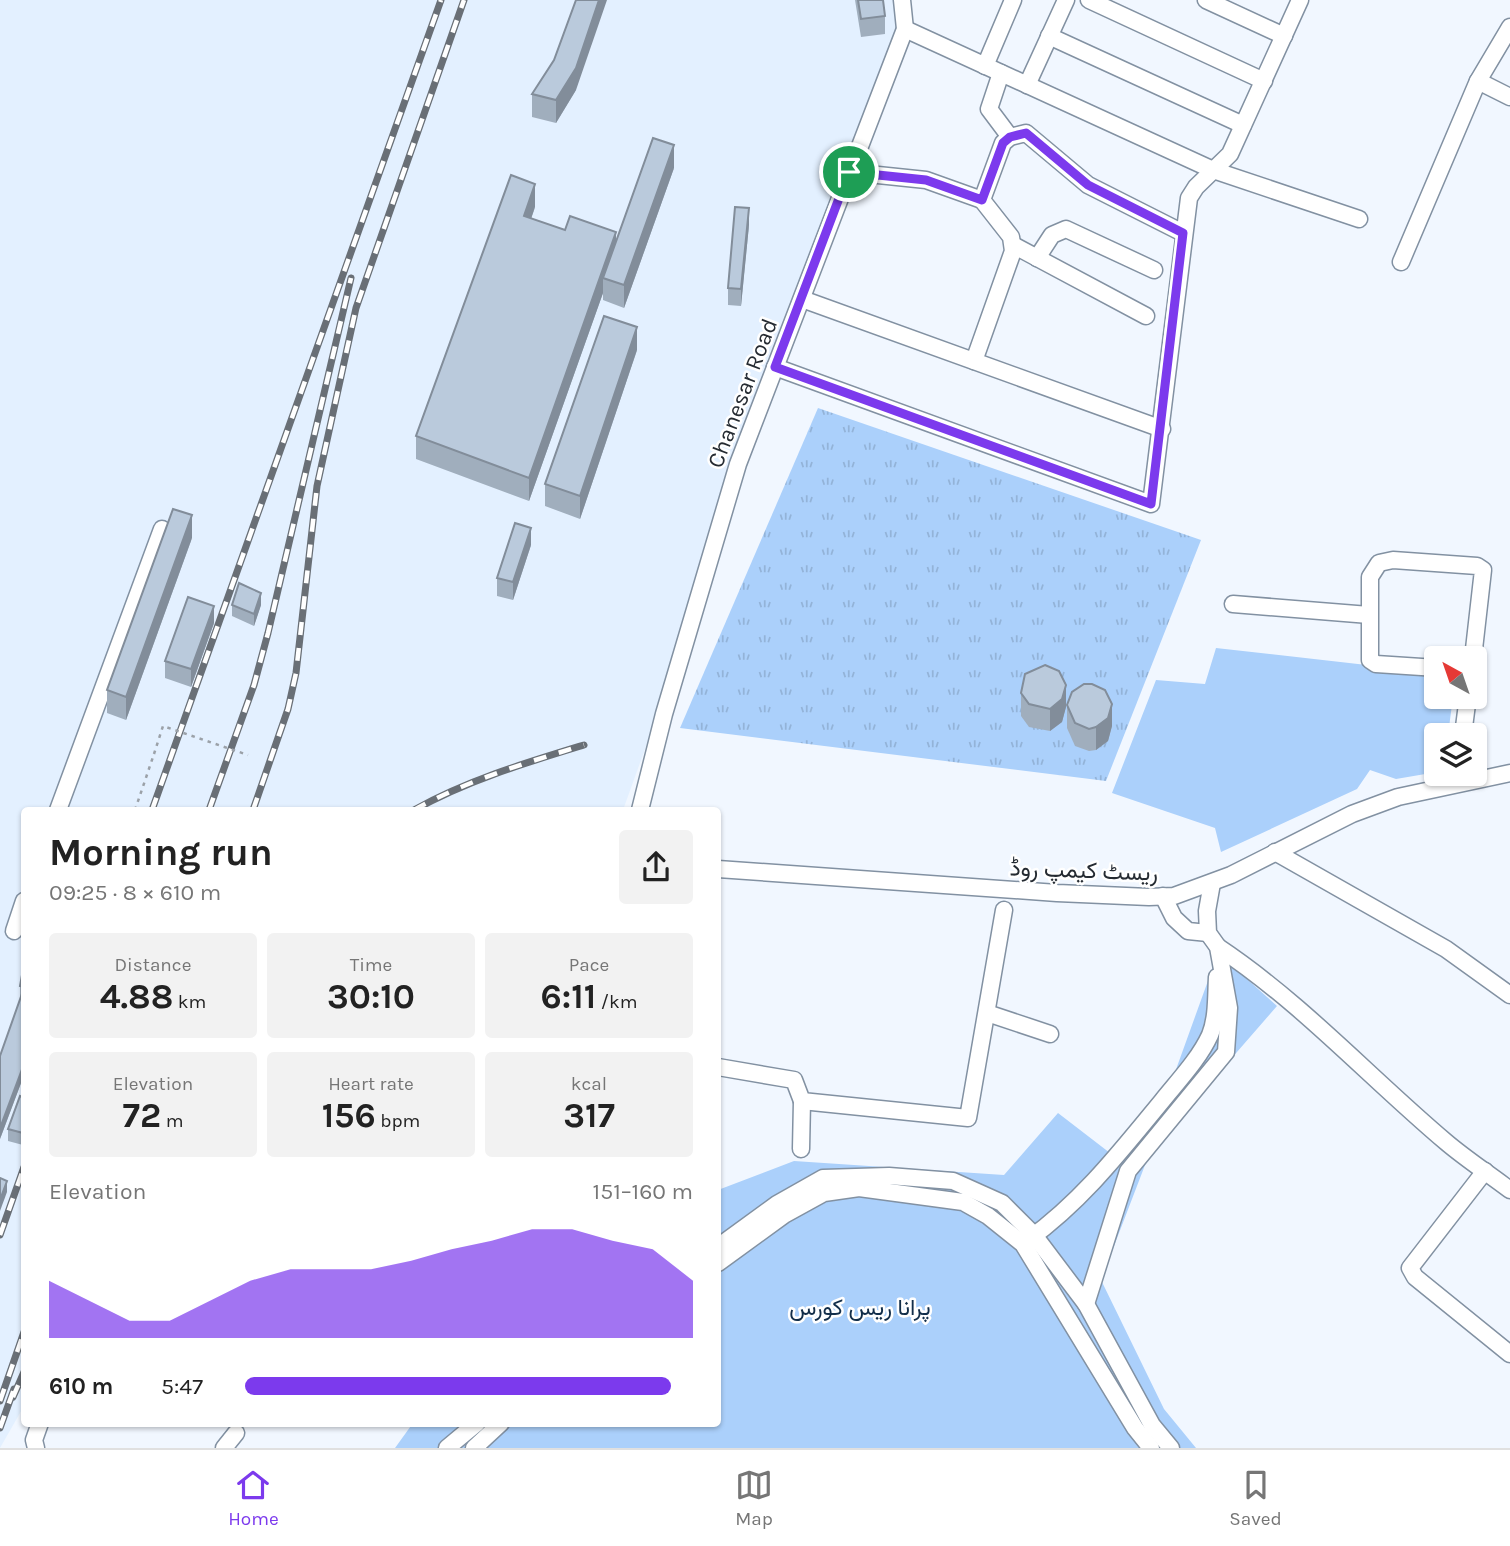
<!DOCTYPE html>
<meta charset="utf-8">
<style>
body{margin:0;font-family:Karla,Vazirmatn,sans-serif;background:#f2f2f2;color:#222;height:100vh;display:flex;flex-direction:column;font-size:26px;white-space:nowrap}
*{box-sizing:border-box;margin:0}
p{font-size:23px;color:#767676}
.icon{flex:none;width:38px;height:38px;fill:none;stroke:currentColor;stroke-width:2;stroke-linecap:round;stroke-linejoin:round}
.map{position:relative;flex:1;overflow:hidden}
.details{position:absolute;left:21px;top:807px;width:700px;height:620px;display:flex;flex-direction:column;background:#fff;border-radius:7px;box-shadow:0 2px 5px #0004}
.details>*{flex:none}
.needle{width:46px;rotate:320deg}
.controls{position:absolute;left:1424px;top:646px;display:grid;gap:14px}
.controls a{display:grid;place-items:center;width:63px;height:63px;border-radius:7px;background:#fff;box-shadow:0 2px 5px #0004;font-size:35px}
.pin{position:absolute;display:grid;place-items:center;width:60px;height:60px;color:#fff;margin:-30px;border:4px solid #fff;border-radius:50%;box-shadow:0 2px 7px #0007}
.round{display:grid;place-items:center;flex:none;width:74px;height:74px;border-radius:7px;background:#f2f2f2}
.head{display:flex;align-items:center;justify-content:space-between;height:119px;padding:0 28px}
h1{font-size:38px;font-weight:700;line-height:52px}
.metrics{display:grid;grid-template-columns:repeat(3,1fr);gap:10px;height:119px;padding:7px 28px}
.metrics div{display:grid;align-content:center;border-radius:7px;background:#f2f2f2;text-align:center}
.metrics b{font-size:35px;font-weight:700}
.metrics small{font-size:19px;font-weight:400}
.metrics p{font-size:19px}
.chart{height:196px;padding:14px 28px}
.chart p{display:flex;justify-content:space-between}
.chart svg{width:100%;height:126px;margin-top:7px;fill:#7c3aed;opacity:.7}
ul{padding:0 28px;list-style:none;font-size:23px}
li{display:grid;grid-template-columns:112px 84px 1fr;align-items:center;height:52px}
li i{height:18px;border-radius:9px;background:#7c3aed}
.dock{display:flex;justify-content:space-around;align-items:center;height:98px;border-top:2px solid #e0e0e0;background:#fff;font-size:19px;color:#767676}
.dock a{display:grid;justify-items:center;gap:4px}
.dock .current{color:#7c3aed}
.map>svg:first-child{display:block}
.built{fill:#e3f0ff}
.grass{fill:url(#grass-tufts)}
.green{fill:#abd0fb}
.lines{fill:none;stroke-linecap:round;stroke-linejoin:round}
.minor-casing{stroke:#8291a2;stroke-width:19}
.path{stroke:#9ba1a8;stroke-width:2.5;stroke-dasharray:3.5 5;stroke-linecap:butt}
.minor{stroke:#fff;stroke-width:16}
.rail-casing{stroke:#696f76;stroke-width:7}
.rail{stroke:#fff;stroke-width:4.5;stroke-dasharray:13;stroke-linecap:butt}
.path-bridge{stroke:#9ba1a8;stroke-width:2.5;stroke-dasharray:3.5 5;stroke-linecap:butt}
.wall{fill:#a0aebd}
.shaded-wall{fill:#828d9a}
.building{fill:#bacadc;stroke:#828d9a;stroke-width:2}
.route-casing{stroke:#fff;stroke-width:14}
.route{stroke:#7c3aed;stroke-width:9}
.labels{text-anchor:middle;stroke-width:5;stroke-linejoin:round;paint-order:stroke}
.street-label{font-size:23px;fill:#252b32;stroke:#fff}
.park-label{font-size:23px;fill:#122e4a;stroke:#fff}
</style>
<div class="map">
<svg width="1510" height="1448" viewBox="0 0 1510 1448">
<defs>
<pattern id="grass-tufts" width="24" height="20" patternUnits="userSpaceOnUse" patternTransform="scale(1.75)"><rect width="24" height="20" fill="#abd0fb"/><path d="M3 7l-1-3M5 7V3M7 7l1-3M15 17l-1-3M17 17v-4M19 17l1-3" fill="none" stroke="#93b3d8"/></pattern>
</defs>
<rect width="100%" height="100%" fill="#f1f7ff"/>
<polygon class="built" points="0,0 902,0 905,29 623,810 24,810 24,1406 0,1448"/>
<polygon class="grass" points="818,408 1201,540 1106,781 680,728"/>
<g class="green">
<polygon points="1216,648 1437,673 1437,696 1453,697 1448,735 1437,735 1437,772 1396,779 1370,770 1357,789 1221,852 1215,828 1112,793 1156,680 1205,684"/>
<polygon points="1218,953 1277,1006 1150,1152 1101,1280 1164,1409 1196,1448 395,1448 413,1423 718,1423 718,1190 794,1161 1004,1175 1058,1113 1110,1153 1174,1075"/>
</g>
<g class="lines">
<defs>
<g id="minor">
<polyline points="1089,0 1264,81"/>
<polyline points="1206,0 1284,36"/>
<polyline points="905,29 1213,170 1359,219"/>
<polyline points="1049,36 1243,125"/>
<polyline points="985,66 1013,0"/>
<polyline points="1001,73 989,109 1010,137"/>
<polyline points="1478,81 1510,97"/>
<polyline points="1027,85 1066,0"/>
<polyline points="849,172 926,180 982,200"/>
<polyline points="1013,245 1146,316"/>
<polyline points="1037,258 1052,235 1066,229 1154,270"/>
<polyline points="1401,262 1478,81 1510,27"/>
<polyline points="802,299 1162,429"/>
<polyline points="974,361 1013,251 1011,237 982,200 1003,143 1010,137 1026,133 1088,185 1183,233"/>
<polyline points="775,367 1151,504 1189,198 1196,187 1230,154 1300,0"/>
<polyline points="1233,604 1369,615"/>
<polyline points="1437,668 1376,664 1370,660 1370,577 1379,563 1393,560 1477,566 1483,570 1473,658"/>
<polyline points="1463,735 1468,696"/>
<polyline points="58,810 162,529"/>
<polyline points="640,810 664,714 738,464 905,29 902,0"/>
<polyline points="1275,852 1446,949 1510,995"/>
<polyline points="718,869 1057,893 1149,897 1174,896 1231,875 1352,814 1398,797 1510,773"/>
<polyline points="1163,896 1174,918 1188,931 1208,933"/>
<polyline points="14,931 24,901"/>
<path d="M1218,947C1302,1003 1369,1077 1446,1142C1466,1159 1489,1174 1510,1190"/>
<polyline points="987,1013 1050,1034"/>
<polyline points="718,1067 794,1080 802,1101 968,1118 1004,910"/>
<polyline points="801,1149 802,1101"/>
<polyline points="1485,1171 1410,1268 1415,1277 1510,1354"/>
<path d="M1028,1240C1082,1201 1120,1152 1162,1101C1178,1081 1199,1059 1210,1035C1217,1018 1216,996 1217,977"/>
<polyline points="718,1247 777,1204 823,1178 889,1176 953,1181 1002,1203 1034,1235 1086,1304 1152,1425 1171,1448"/>
<polyline points="718,1263 784,1215 824,1193 859,1188 963,1202 988,1216 1023,1244 1135,1428 1151,1448"/>
<polyline points="1086,1304 1128,1171 1226,1052 1229,1008 1218,947 1208,933 1207,911 1212,883"/>
<polyline points="36,1448 34,1440 40,1423"/>
<polyline points="224,1448 236,1433"/>
<polyline points="447,1448 477,1423"/>
<polyline points="474,1448 501,1423"/>
</g>
</defs>
<use href="#minor" class="minor-casing"/>
<polyline class="path" points="135,810 154,754"/>
<use href="#minor" class="minor"/>
<defs>
<g id="rail">
<polyline points="152,810 441,0"/>
<polyline points="209,810 254,685 268,633 351,278"/>
<polyline points="253,810 288,709 296,673 317,486 356,308 464,0"/>
<path d="M414,810C468,780 525,763 584,745"/>
<polyline points="0,1235 24,1167"/>
<polyline points="13,1397 24,1372"/>
<polyline points="0,1401 24,1332"/>
<polyline points="0,1428 14,1389"/>
</g>
</defs>
<use href="#rail" class="rail-casing"/>
<use href="#rail" class="rail"/>
<polyline class="path-bridge" points="154,754 163,726 248,755"/>
</g>
<g class="wall">
<polygon points="855,0 883,0 885,16 885,34 861,37"/>
<polygon points="576,90 556,123 532,117 532,94"/>
<polygon points="674,168 624,308 603,300 603,293 529,501 416,459 416,436 535,207 531,219 565,230 616,240"/>
<polygon points="749,225 741,306 728,305 728,288"/>
<polygon points="637,350 580,519 545,506 545,484"/>
<polygon points="192,538 126,720 107,713 107,690"/>
<polygon points="531,545 513,600 497,596 497,578"/>
<polygon points="232,605 261,605 254,626 232,616"/>
<polygon points="214,623 191,687 165,678 165,661"/>
<polygon points="1021,693 1066,707 1062,722 1050,731 1029,727 1021,716"/>
<polygon points="1067,705 1112,726 1108,741 1096,750 1089,751 1075,746 1067,728"/>
<polygon points="24,964 24,1075 0,1139 21,997 20,997 20,986"/>
<polygon points="24,1098 23,1145 8,1141 8,1129"/>
</g>
<g class="shaded-wall">
<polygon points="599,0 607,0 576,90 556,123 556,100"/>
<polygon points="674,145 674,168 624,308 624,285"/>
<polygon points="535,184 535,207 524,239 524,216"/>
<polygon points="749,208 749,225 741,306 741,289"/>
<polygon points="616,232 616,255 603,278 603,293 529,501 529,478"/>
<polygon points="637,327 637,350 580,519 580,496"/>
<polygon points="192,515 192,538 126,720 126,697"/>
<polygon points="531,528 531,545 513,600 513,582"/>
<polygon points="261,593 261,605 254,626 254,614"/>
<polygon points="214,606 214,623 191,687 191,669"/>
<polygon points="1066,685 1066,707 1062,722 1050,731 1050,709"/>
<polygon points="1112,704 1112,726 1108,741 1096,750 1096,727"/>
<polygon points="24,1064 24,1075 0,1139 0,1128"/>
<polygon points="7,1181 7,1192 0,1211 0,1200"/>
</g>
<g class="building">
<polygon points="576,0 599,0 576,68 556,100 532,94 554,60"/>
<polygon points="858,0 883,0 885,16 861,19"/>
<polygon points="653,138 674,145 624,285 603,278"/>
<polygon points="511,175 535,184 524,216 565,230 570,216 616,232 529,478 416,436"/>
<polygon points="735,207 749,208 741,289 728,288"/>
<polygon points="604,316 637,327 580,496 545,484"/>
<polygon points="173,509 192,515 126,697 107,690"/>
<polygon points="515,523 531,528 513,582 497,578"/>
<polygon points="239,583 261,593 254,614 232,605"/>
<polygon points="188,597 214,606 191,669 165,661"/>
<polygon points="1045,665 1059,671 1066,685 1062,699 1050,709 1029,704 1021,693 1025,674"/>
<polygon points="1084,684 1092,684 1105,690 1112,704 1108,718 1096,727 1089,729 1075,723 1067,705 1072,692"/>
<polygon points="24,964 24,987 20,986"/>
<polygon points="24,988 24,1064 0,1128 0,1056"/>
<polygon points="20,1096 24,1098 24,1130 23,1133 8,1129"/>
<polygon points="0,1178 7,1181 0,1200"/>
</g>
<g class="lines">
<defs>
<polygon id="route" points="1026,133 1088,185 1183,233 1151,504 775,367 849,172 926,180 982,200 1003,143 1010,137"/>
</defs>
<use href="#route" class="route-casing"/>
<use href="#route" class="route"/>
</g>
<g class="labels">
<g class="street-label">
<text transform="translate(742 393) rotate(-69)" y="8">Chanesar Road</text>
<text transform="translate(1084 870) rotate(2)" y="8">ریسٹ کیمپ روڈ</text>
</g>
<g class="park-label">
<text x="860" y="1315">پرانا ریس کورس</text>
</g>
</g>
</svg>
<div class="controls">
<a><svg class="needle" viewBox="-14 -14 28 28"><path d="M0-13l5 13h-10z" fill="#e53935"/><path d="M0 13l5-13h-10z" fill="#767676"/></svg></a>
<a><svg class="icon" aria-label="layers" viewBox="0 0 24 24"><path d="M12 4l9 5-9 5-9-5zM3 14l9 5 9-5"/></svg></a>
</div>
<div class="pin" style="left:849px;top:172px;background:#1e9e55"><svg class="icon" aria-label="arrive" viewBox="0 0 24 24"><path d="M6 21V4h12l-3 4 3 4H6"/></svg></div>
<section class="details">
<div class="head"><div><h1>Morning run</h1><p>09:25 · 8 × 610 m</p></div><a class="round"><svg class="icon" aria-label="share" viewBox="0 0 24 24"><path d="M12 15V3M7 8l5-5 5 5M5 13v7h14v-7"/></svg></a></div>
<div class="metrics">
<div><p>Distance</p><b>4.88<small> km</small></b></div>
<div><p>Time</p><b>30:10</b></div>
<div><p>Pace</p><b>6:11<small> /km</small></b></div>
</div>
<div class="metrics">
<div><p>Elevation</p><b>72<small> m</small></b></div>
<div><p>Heart rate</p><b>156<small> bpm</small></b></div>
<div><p>kcal</p><b>317</b></div>
</div>
<div class="chart"><p><span>Elevation</span>151–160 m</p>
<svg viewBox="0 0 160 44" preserveAspectRatio="none"><path d="M0 44V24L10 31L20 38L30 38L40 31L50 24L60 20L70 20L80 20L90 17L100 13L110 10L120 6L130 6L140 10L150 13L160 24V44z"/></svg>
</div>
<ul>
<li><b>610 m</b>5:47<i style="width:95%"></i></li>
</ul>
</section>
</div>
<nav class="dock">
<a class="current"><svg class="icon" aria-label="home" viewBox="0 0 24 24"><path d="M3 11l9-7 9 7M6 9v11h12V9"/></svg>Home</a>
<a><svg class="icon" aria-label="map" viewBox="0 0 24 24"><path d="M3 6l6-2 6 2 6-2v14l-6 2-6-2-6 2zM9 4v14M15 6v14"/></svg>Map</a>
<a><svg class="icon" aria-label="saved" viewBox="0 0 24 24"><path d="M7 4h10v16l-5-4-5 4z"/></svg>Saved</a>
</nav>
